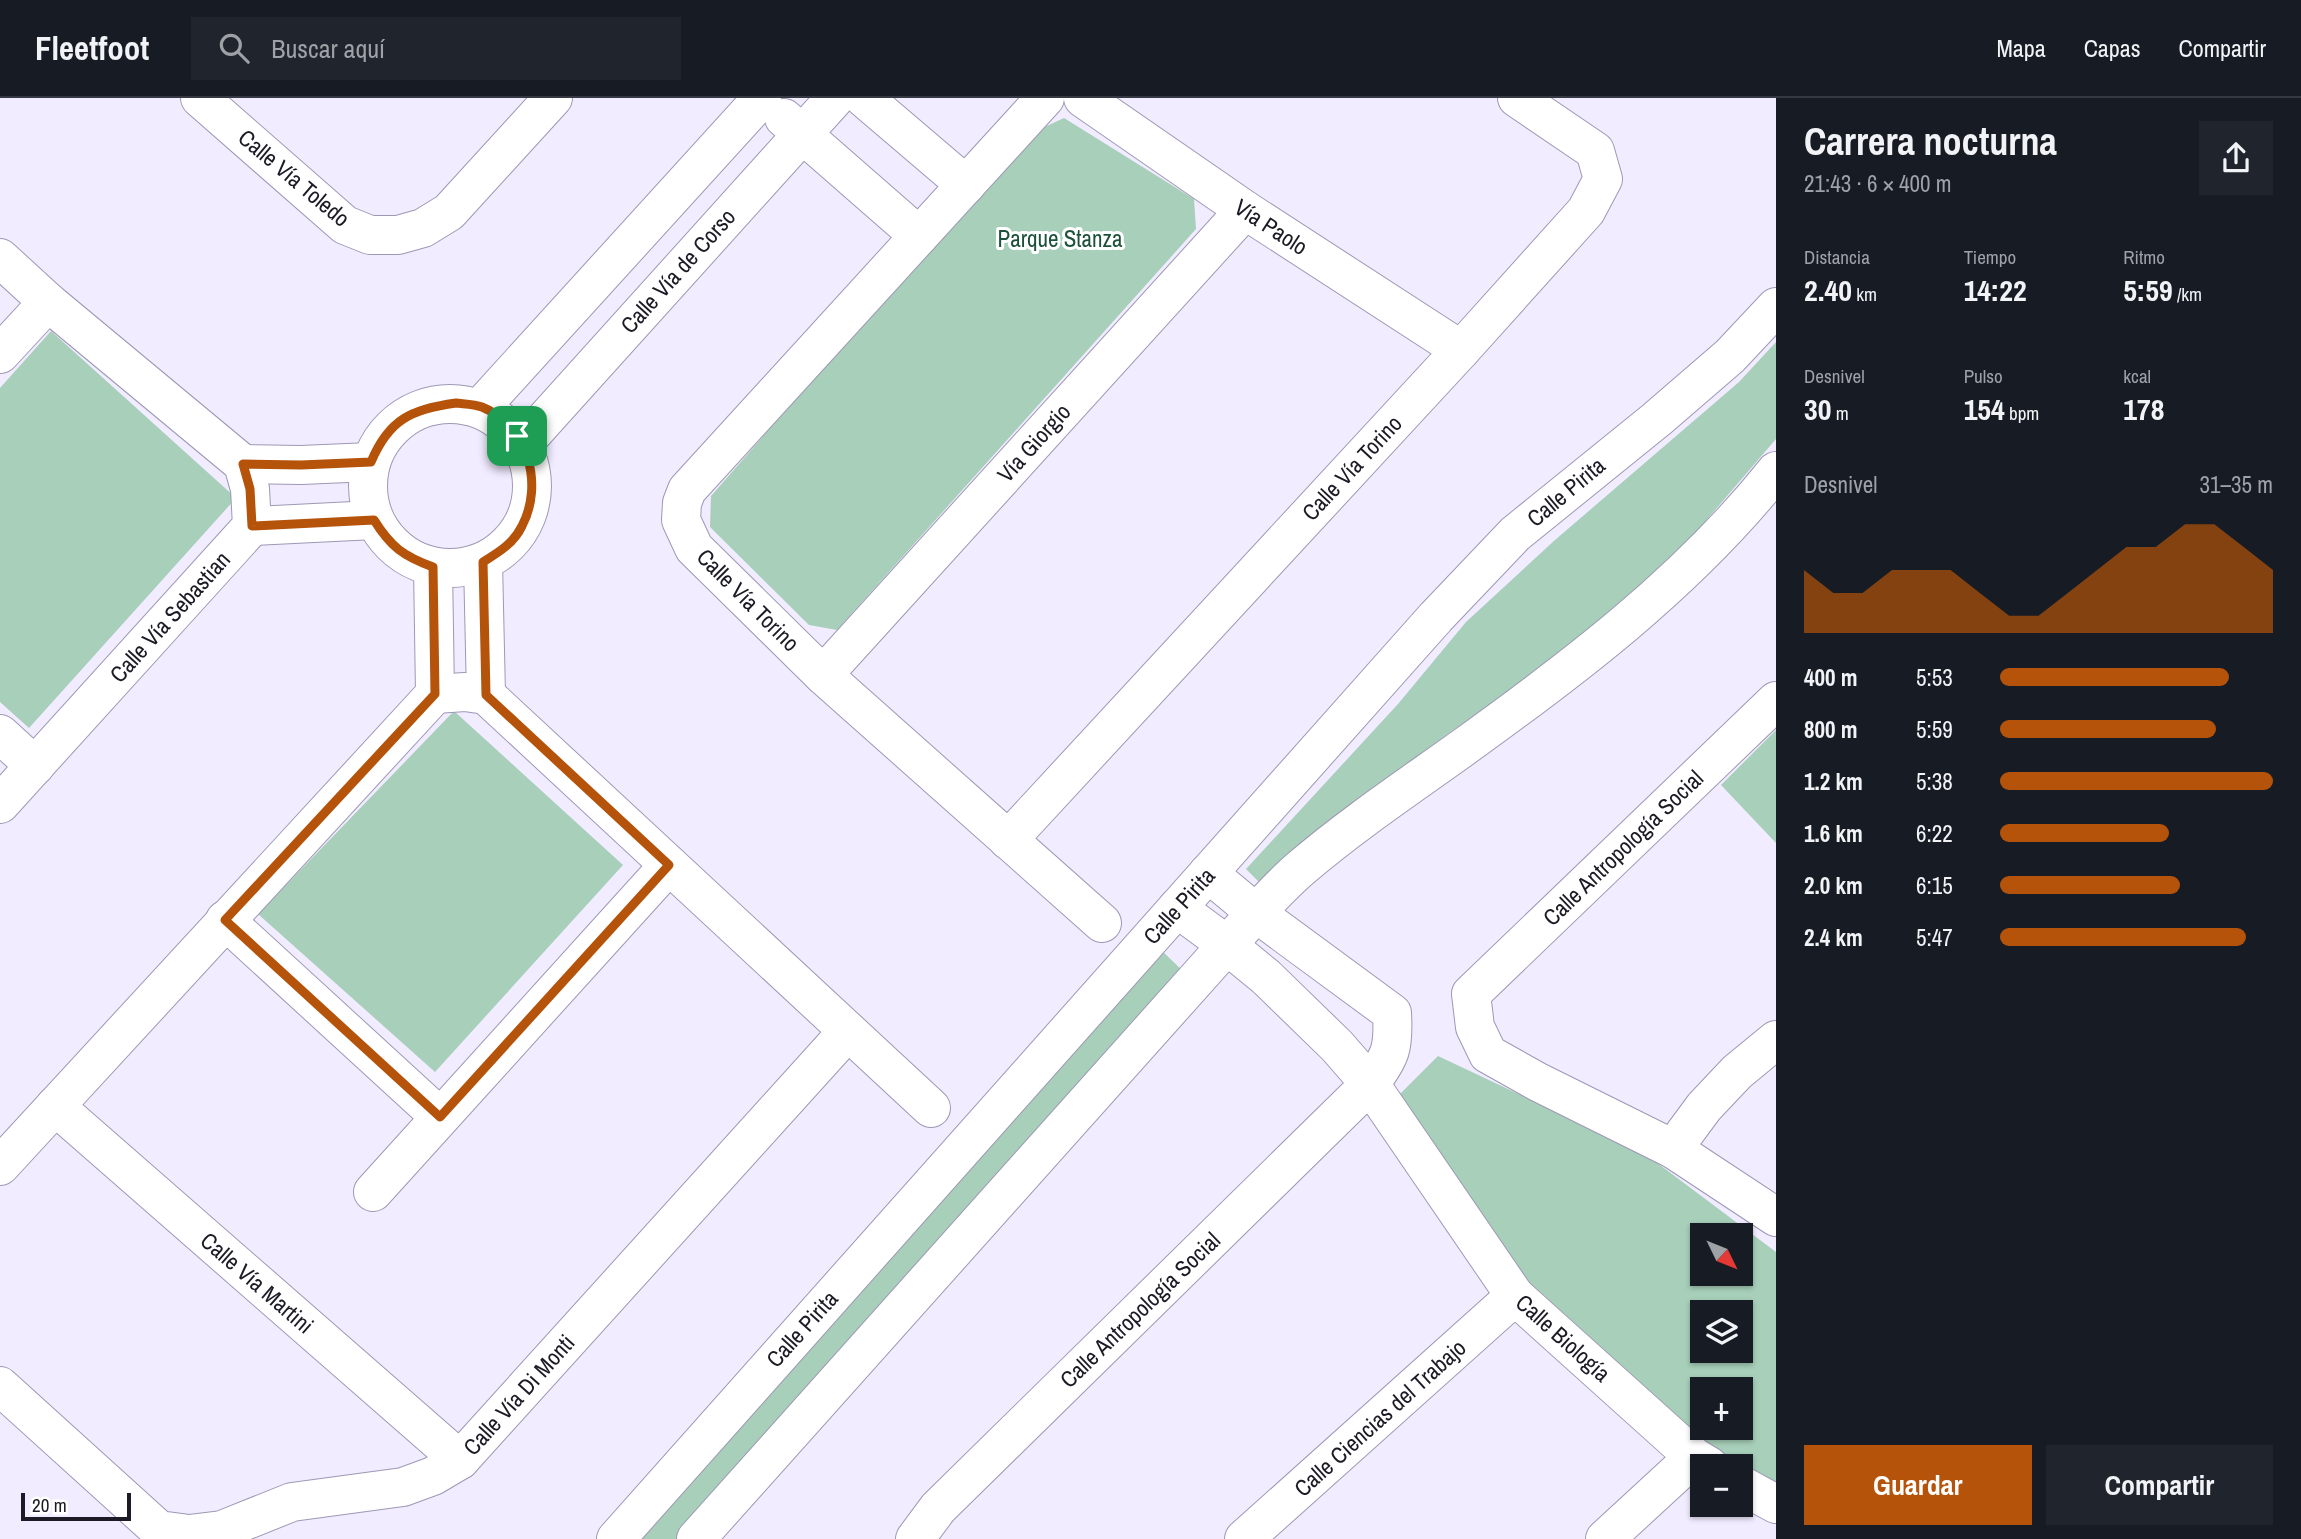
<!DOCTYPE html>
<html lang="es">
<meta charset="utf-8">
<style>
body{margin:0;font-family:"Archivo Narrow",sans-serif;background:#20242c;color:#f1f3f6;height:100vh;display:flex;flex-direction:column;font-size:26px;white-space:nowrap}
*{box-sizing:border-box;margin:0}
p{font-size:23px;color:#9ea1a6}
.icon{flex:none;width:38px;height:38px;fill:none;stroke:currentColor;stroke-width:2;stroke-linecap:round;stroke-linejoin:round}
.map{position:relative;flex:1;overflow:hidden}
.details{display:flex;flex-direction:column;background:#171b24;width:525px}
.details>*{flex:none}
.needle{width:46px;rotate:133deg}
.tools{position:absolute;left:1690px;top:1125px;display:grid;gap:14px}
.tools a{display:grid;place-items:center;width:63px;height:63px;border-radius:0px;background:#171b24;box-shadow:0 2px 5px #0004;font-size:35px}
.scale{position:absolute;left:21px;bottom:18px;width:110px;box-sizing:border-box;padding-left:7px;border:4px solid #1c1a24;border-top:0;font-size:19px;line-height:24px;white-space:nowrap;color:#1c1a24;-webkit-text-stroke:5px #fff;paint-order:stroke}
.pin{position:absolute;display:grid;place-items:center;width:60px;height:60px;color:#fff;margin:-30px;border-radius:14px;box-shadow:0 4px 10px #0006}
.round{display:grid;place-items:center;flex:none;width:74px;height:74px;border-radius:0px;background:#20242c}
.head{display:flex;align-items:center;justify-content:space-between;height:119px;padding:0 28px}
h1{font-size:38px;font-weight:800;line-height:52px}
.figures{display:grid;grid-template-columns:repeat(3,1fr);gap:10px;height:119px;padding:7px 28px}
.figures div{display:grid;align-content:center}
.figures b{font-size:30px;font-weight:800}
.figures small{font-size:19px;font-weight:400}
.figures p{font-size:19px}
.chart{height:196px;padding:14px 28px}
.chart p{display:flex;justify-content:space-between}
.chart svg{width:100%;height:126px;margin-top:7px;fill:#b45309;opacity:.7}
.cta{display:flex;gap:14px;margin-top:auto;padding:14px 28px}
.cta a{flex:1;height:80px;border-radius:0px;background:#b45309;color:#fff;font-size:28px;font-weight:800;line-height:80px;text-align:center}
.cta a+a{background:#20242c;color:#f1f3f6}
ul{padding:0 28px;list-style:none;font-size:23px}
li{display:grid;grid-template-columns:112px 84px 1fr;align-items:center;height:52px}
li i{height:18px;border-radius:9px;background:#b45309}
header{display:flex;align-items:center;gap:42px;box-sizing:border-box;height:98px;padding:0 35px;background:#171b24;border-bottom:2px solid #363941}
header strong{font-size:33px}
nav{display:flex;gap:38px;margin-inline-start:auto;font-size:24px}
.search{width:490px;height:63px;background:#20242c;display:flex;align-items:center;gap:18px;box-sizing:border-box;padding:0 24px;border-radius:0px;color:#9ea1a6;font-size:26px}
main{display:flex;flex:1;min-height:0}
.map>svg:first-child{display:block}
.green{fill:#a7cfb9;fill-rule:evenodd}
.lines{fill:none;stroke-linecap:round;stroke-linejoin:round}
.minor-casing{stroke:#9e98b4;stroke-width:40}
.tertiary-casing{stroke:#9e98b4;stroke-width:40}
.minor{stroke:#fff;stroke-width:38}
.tertiary{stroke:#fff;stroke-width:38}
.route-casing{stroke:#fff;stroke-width:14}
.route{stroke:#b45309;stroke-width:9}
.labels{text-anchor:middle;stroke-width:6;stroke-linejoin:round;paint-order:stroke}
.street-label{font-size:23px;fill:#1c1a24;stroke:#fff}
.park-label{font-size:23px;fill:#1d5139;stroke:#fff}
</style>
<header>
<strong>Fleetfoot</strong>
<div class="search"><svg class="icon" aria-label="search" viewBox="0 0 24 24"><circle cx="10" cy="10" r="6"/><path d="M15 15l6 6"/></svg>Buscar aquí</div>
<nav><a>Mapa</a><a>Capas</a><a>Compartir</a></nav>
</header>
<main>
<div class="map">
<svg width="1776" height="1441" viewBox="0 0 1776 1441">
<rect width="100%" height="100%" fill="#f1ecff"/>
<g class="green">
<polygon points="1064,20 1194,101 1196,131 837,532 809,527 710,429 711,398 1025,38"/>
<polygon points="51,233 236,400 29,630 0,604 0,290"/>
<polygon points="1776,244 1776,341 1685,447 1572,550 1446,637 1262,787 1246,771 1398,606 1466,524 1555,442 1739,284"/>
<polygon points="454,613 623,767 435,974 258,816"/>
<polygon points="1776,632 1776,745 1721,687"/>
<polygon points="1160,851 1185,875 682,1441 631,1441"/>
<path d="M1438,958L1644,1055L1776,1154V1390L1741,1368H1736L1700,1349L1523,1190L1392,1004ZM1703,1138H1741V1176H1703ZM1703,1214H1741V1253H1703ZM1703,1292H1741V1330H1703Z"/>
</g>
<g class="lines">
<defs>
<g id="minor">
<polyline points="200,0 345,127 370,137 398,137 423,130 449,114 553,0"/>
<polyline points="864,0 966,87"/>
<polyline points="1045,0 687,392 682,405 681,422 694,450 823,577 1102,825"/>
<polyline points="1083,0 1245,112 1461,252"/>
<polyline points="784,20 919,138"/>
<polyline points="0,160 48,204 243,366 250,391 252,428 0,706"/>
<polyline points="0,256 48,204"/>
<circle cx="450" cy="388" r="82"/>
<polyline points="481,309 762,0"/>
<polyline points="522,347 835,0"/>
<polyline points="243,366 301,367 371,364"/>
<polyline points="252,428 374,422"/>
<polyline points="483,464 486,597"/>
<polyline points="433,469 435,596"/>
<polyline points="823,577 1245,112"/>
<polyline points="1776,603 1471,896 1475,929 1488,956 1538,984 1673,1051 1776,1119"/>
<polyline points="0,636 35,668"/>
<polyline points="1008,742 1461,252 1586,113 1603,81 1595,53 1517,0"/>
<polyline points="1177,810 1227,847 1266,879 1337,948 1370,986 1515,1198 1694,1359 1709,1368"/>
<polyline points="225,822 440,1019"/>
<polyline points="55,1008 460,1362"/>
<polyline points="1673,1051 1704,1009 1737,974 1776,942"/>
<polyline points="0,1068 435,596 465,594 486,597 931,1010"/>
<polyline points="373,1094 669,767"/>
<polyline points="0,1288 159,1432 189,1436 222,1432 292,1404 403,1389 433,1378 460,1362 848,933"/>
<polyline points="1741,1387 1776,1406"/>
<path d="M915,1441L938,1410L1370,986C1391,958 1394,950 1392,915L1256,815L1208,775"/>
<polyline points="1244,1441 1515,1198"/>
<polyline points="1605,1441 1694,1359"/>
</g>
<g id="tertiary">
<polyline points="616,1441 1436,519 1515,436 1657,321 1730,258 1776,209"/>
<path d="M696,1441L1227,847C1251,821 1274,793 1301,770C1349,729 1402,693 1454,656C1570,573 1687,485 1776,373"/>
</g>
</defs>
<use href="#minor" class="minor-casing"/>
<use href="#tertiary" class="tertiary-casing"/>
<use href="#minor" class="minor"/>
<use href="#tertiary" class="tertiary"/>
</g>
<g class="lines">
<defs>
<path id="route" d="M456,305C464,306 474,306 482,309C528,328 544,386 522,428C514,445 499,454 483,464L486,597L669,767L440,1019L225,822L435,596L433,469C403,458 391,449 374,422L252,428L250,391L243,366L301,367L371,364C389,321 412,311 456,305Z"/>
</defs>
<use href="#route" class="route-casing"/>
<use href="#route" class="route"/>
</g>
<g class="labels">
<g class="street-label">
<text transform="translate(294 80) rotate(40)" y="8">Calle Vía Toledo</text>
<text transform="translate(1271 129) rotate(33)" y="8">Vía Paolo</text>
<text transform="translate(678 173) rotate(-48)" y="8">Calle Vía de Corso</text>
<text transform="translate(1034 345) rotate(-48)" y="8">Vía Giorgio</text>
<text transform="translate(1352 370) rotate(-47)" y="8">Calle Vía Torino</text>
<text transform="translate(1566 394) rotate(-40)" y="8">Calle Pirita</text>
<text transform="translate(748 502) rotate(45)" y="8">Calle Vía Torino</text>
<text transform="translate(170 519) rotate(-48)" y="8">Calle Vía Sebastian</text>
<text transform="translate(1623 750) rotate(-44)" y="8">Calle Antropología Social</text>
<text transform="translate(1179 808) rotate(-48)" y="8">Calle Pirita</text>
<text transform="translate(257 1185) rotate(41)" y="8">Calle Vía Martini</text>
<text transform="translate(1140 1212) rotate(-44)" y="8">Calle Antropología Social</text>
<text transform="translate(802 1231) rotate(-48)" y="8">Calle Pirita</text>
<text transform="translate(1563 1240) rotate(42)" y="8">Calle Biología</text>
<text transform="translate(519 1297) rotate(-48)" y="8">Calle Vía Di Monti</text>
<text transform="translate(1380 1320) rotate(-42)" y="8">Calle Ciencias del Trabajo</text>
</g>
<g class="park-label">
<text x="1060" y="149">Parque Stanza</text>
</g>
</g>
</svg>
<div class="tools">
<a><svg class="needle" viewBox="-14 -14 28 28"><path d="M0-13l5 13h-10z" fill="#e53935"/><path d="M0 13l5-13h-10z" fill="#9ea1a6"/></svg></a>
<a><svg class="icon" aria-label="layers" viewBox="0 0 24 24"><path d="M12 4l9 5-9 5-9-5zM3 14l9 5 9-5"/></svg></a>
<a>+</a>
<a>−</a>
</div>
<div class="scale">20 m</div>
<div class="pin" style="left:517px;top:338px;background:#1e9e55"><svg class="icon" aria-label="arrive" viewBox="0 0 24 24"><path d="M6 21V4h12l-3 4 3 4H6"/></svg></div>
</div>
<section class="details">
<div class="head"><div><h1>Carrera nocturna</h1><p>21:43 · 6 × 400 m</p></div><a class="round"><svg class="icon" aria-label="share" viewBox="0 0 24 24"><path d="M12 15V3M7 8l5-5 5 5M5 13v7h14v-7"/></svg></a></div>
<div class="figures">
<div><p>Distancia</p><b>2.40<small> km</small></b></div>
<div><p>Tiempo</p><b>14:22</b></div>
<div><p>Ritmo</p><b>5:59<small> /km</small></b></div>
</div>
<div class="figures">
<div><p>Desnivel</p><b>30<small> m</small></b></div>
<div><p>Pulso</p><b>154<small> bpm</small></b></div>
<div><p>kcal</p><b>178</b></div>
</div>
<div class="chart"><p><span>Desnivel</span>31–35 m</p>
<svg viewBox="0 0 160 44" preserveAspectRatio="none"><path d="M0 44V22L10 30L20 30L30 22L40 22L50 22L60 30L70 38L80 38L90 30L100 22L110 14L120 14L130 6L140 6L150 14L160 22V44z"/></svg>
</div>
<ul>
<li><b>400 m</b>5:53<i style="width:84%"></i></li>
<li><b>800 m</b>5:59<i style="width:79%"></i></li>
<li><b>1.2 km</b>5:38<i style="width:100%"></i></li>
<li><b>1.6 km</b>6:22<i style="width:62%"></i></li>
<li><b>2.0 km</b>6:15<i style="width:66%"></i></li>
<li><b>2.4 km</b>5:47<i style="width:90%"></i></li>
</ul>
<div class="cta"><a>Guardar</a><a>Compartir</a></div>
</section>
</main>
